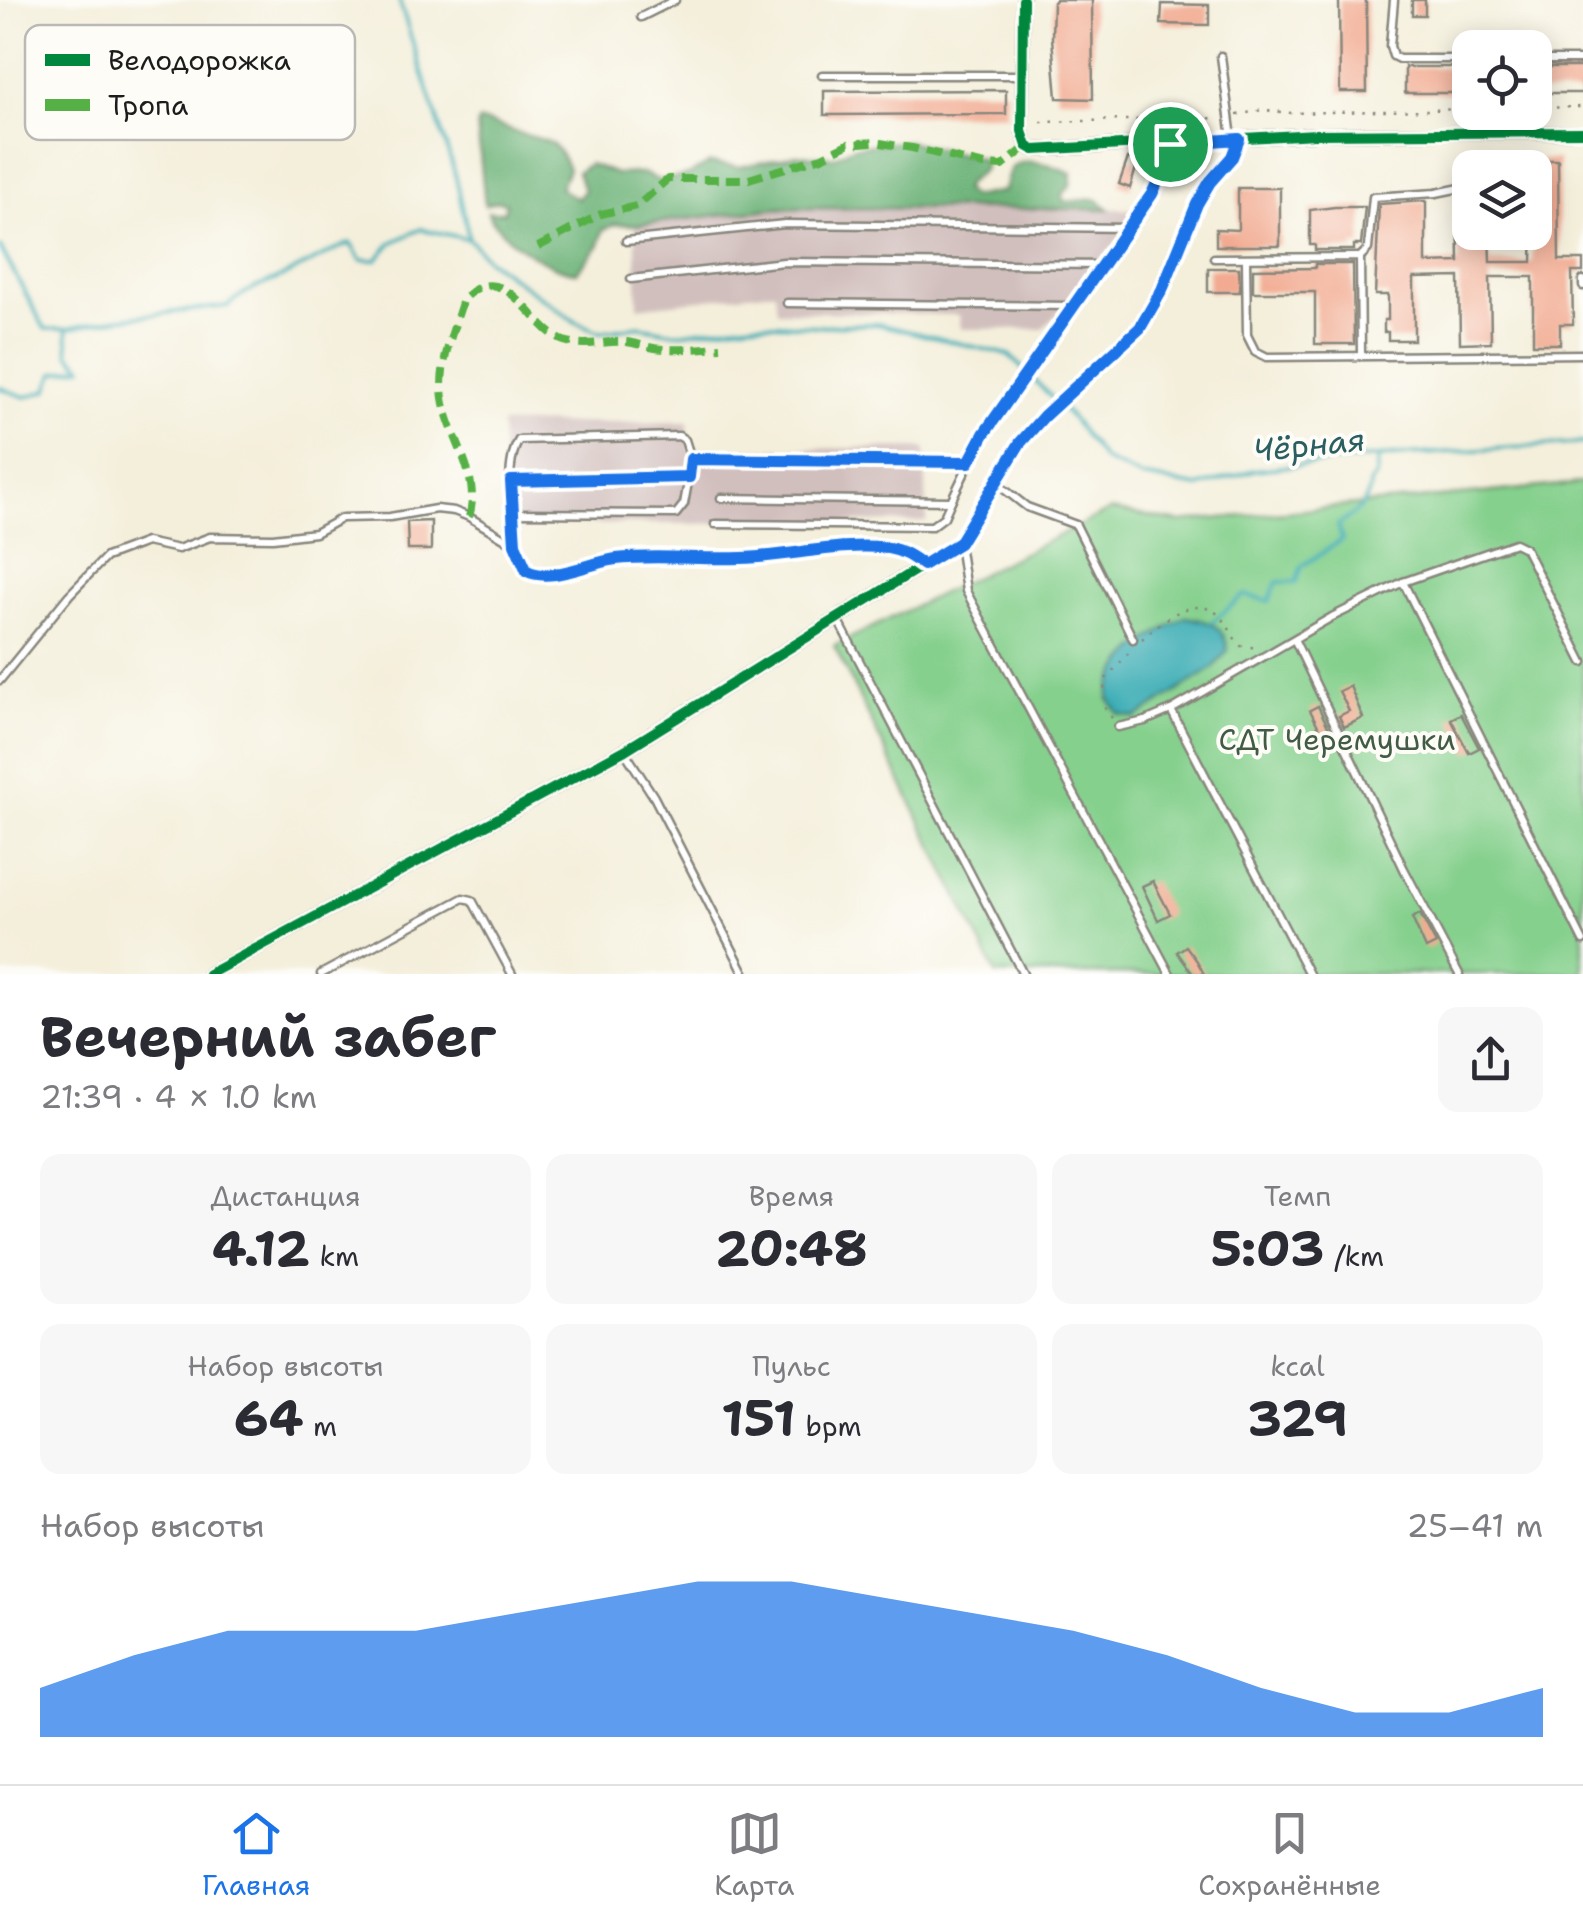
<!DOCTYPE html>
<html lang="ru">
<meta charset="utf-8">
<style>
body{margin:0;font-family:"Shantell Sans",sans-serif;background:#f7f7f7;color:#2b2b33;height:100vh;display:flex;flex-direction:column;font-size:38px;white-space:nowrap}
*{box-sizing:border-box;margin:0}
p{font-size:32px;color:#7c7c81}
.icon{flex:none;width:55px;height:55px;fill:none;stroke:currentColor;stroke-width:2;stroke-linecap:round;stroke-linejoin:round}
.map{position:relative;height:974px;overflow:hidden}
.sheet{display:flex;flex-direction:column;background:#fff;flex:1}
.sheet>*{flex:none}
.tools{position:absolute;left:1452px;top:30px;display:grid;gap:20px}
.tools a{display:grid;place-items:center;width:100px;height:100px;border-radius:20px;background:#fff;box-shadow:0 5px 25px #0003;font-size:50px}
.pin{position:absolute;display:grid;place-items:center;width:85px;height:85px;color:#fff;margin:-42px;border:5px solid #fff;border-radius:50%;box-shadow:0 2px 10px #0007}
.round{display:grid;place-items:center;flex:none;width:105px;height:105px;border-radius:20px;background:#f7f7f7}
.overview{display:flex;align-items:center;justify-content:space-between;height:170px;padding:0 40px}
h1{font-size:55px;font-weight:700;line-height:75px}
.metrics{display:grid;grid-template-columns:repeat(3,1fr);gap:15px;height:170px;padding:10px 40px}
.metrics div{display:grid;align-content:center;border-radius:20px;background:#f7f7f7;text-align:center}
.metrics b{font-size:50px;font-weight:700}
.metrics small{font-size:28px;font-weight:400}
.metrics p{font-size:28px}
.chart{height:280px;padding:20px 40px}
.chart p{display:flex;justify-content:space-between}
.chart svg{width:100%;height:180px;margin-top:10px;fill:#1a73e8;opacity:.7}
.dock{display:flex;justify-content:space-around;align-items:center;height:140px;border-top:2px solid #e1e1e2;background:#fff;font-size:28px;color:#7c7c81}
.dock a{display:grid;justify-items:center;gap:5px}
.dock .on{color:#1a73e8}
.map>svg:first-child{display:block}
.industrial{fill:#d1bfbe}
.green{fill:#85d08d;stroke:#507654;stroke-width:2.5}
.forest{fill:#6cb278;stroke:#44674a;stroke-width:2.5}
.water{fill:#3caeb6;stroke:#2c6569;stroke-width:2.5}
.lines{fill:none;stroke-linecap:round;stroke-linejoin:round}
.stream{stroke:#3caeb6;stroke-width:4}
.building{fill:#f2ab92}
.lane-casing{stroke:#88867c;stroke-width:11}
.street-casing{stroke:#88867c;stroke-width:16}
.path{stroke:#88867c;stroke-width:2.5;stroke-dasharray:2.5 8;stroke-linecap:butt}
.lane{stroke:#fff;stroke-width:6}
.street{stroke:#fff;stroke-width:11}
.quiet{stroke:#55b145;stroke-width:8;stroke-dasharray:15 8;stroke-linecap:butt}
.cycleway-casing{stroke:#fdfcf7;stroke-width:16}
.cycleway{stroke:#00873e;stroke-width:10}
.route-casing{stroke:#fff;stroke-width:20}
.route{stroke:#1a73e8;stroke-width:12}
.labels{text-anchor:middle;stroke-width:8;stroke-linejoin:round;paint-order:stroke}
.park-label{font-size:30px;fill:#415b44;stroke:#fdfcf7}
.water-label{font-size:32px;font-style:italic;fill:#2a5e61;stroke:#fdfcf7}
.key{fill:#fdfcf7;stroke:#bab9b5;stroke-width:2.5}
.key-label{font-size:28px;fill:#1c1c1c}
</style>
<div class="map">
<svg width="1583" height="974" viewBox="0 0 1583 974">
<rect width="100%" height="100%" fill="#fdfcf7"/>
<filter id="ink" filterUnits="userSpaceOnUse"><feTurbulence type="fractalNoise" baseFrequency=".01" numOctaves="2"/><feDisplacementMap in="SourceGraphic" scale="20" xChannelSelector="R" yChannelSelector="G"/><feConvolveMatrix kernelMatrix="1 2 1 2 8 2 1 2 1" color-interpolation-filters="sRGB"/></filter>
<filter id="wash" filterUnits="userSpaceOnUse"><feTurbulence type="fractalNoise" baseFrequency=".0048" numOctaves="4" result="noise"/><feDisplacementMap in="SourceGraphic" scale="40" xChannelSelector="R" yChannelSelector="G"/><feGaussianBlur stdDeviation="2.25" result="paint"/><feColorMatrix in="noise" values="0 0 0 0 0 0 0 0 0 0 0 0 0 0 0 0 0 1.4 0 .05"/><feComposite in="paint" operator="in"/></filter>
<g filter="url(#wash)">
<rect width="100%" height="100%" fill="#f4efdb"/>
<g class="industrial">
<polygon points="779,208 1130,209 1130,225 1065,306 1042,329 961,329 959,315 777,311 775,291 638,307 635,225"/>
<polygon points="688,422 689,449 925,448 927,522 504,525 501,424"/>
</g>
<polygon class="green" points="1583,483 1583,974 996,974 834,646 1111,510 1180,522"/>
<path class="forest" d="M479,121C493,122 505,129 519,133C549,143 553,135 568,169L560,188L578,199L584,190L577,172L589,164L616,174L643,173L660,181L688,175L710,163L739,167L796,155L834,157L853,147L908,141L983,159L984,169L967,183L964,190L971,197L1004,191C1006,184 1007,172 1013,167C1026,155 1058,167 1072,173L1071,185L1062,194L1064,202L1096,199L1109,209L779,208L635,225L616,224L603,230L599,245L577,272C552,272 496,236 488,212H504L506,203L497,201L485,205L477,125Z"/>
<path class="water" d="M1185,617C1208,620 1224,625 1228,650L1213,668L1136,718L1119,714L1109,699C1111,660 1154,634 1185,617Z"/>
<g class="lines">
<g class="stream">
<polyline points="399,0 456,177 469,239"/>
<path d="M0,247L45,329H67L114,319L228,306C246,287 270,284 292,272C312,262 329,252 350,243L361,260H376L393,242L421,229L469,239L487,259L576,322L600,332L638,326L677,333L753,323L818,326L877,324L1009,355L1068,414L1104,460L1142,477L1198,487L1254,470L1378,457L1583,443"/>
<polyline points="0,388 26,397 48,390 54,373 83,367 69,354 67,330"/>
<path d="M1212,622L1244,595L1269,601L1277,582H1296L1302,566L1342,540L1338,525C1350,517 1365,507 1369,492C1373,476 1365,488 1376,476L1378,457"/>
</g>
</g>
<g id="blocks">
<g class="building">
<polygon points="1056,0 1092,0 1093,99 1057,98 1052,38 1053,2"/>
<polygon points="1339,0 1366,0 1367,92 1340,92"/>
<rect x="1412" y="0" width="13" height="15"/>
<polygon points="1162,4 1209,5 1209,25 1161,24"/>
<rect x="1405" y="67" width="65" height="26"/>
<rect x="1535" y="67" width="47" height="26"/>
<polygon points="1006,90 1006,114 824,115 824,91"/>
<polygon points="1128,158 1138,161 1130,188 1119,184"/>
<polygon points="1535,160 1558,160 1559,260 1583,260 1583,272 1572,272 1573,324 1560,324 1560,344 1533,344 1533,277 1490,277 1491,342 1460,343 1459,277 1414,278 1414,340 1388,340 1388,332 1384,332 1384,320 1388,320 1388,295 1375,295 1379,204 1426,201 1426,263 1459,262 1458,195 1470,193 1470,232 1489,232 1490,262 1532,262"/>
<polygon points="1238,188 1280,188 1280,246 1216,246 1216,229 1238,230"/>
<polygon points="1335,207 1365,207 1361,245 1354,245 1354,250 1315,250 1315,245 1310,245 1310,210"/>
<polygon points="1315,264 1353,264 1354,344 1315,344 1315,292 1253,292 1253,269 1315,268"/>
<polygon points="1208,268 1239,268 1240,292 1208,292"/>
<polygon points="431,521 431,550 408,550 407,522"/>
<polygon points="1350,686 1363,718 1344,727 1339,716 1349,711 1339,691"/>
<polygon points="1318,706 1336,743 1328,746 1310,710"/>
<polygon points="1461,714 1479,748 1469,753 1451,719"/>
<polygon points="1153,881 1170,914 1158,920 1142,886"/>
<polygon points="1420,914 1436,944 1426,949 1412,918"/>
<polygon points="1186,946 1197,961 1204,974 1193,974 1177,952"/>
</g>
</g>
</g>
<g filter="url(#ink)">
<use href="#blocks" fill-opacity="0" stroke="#88867c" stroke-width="2.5"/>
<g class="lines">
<defs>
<g id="lane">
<polyline points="1394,0 1390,46 1393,56 1399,59 1470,59"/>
<polyline points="641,17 675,0"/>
<polyline points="1221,56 1232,138"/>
<polyline points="1535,60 1583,60"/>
<polyline points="822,75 1021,75"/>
<polyline points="1506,168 1516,162"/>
<polyline points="626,241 785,224 1129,228"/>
<polyline points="1360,257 1368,249 1373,197 1436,193 1470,186"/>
<polyline points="1214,258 1360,257 1361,355"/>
<polyline points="1246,259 1247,335 1255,351 1267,357 1583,354"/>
<polyline points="631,279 784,262 1102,265"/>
<polyline points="1583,280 1583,286"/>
<polyline points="787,303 1073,306"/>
<path d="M691,459L685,440L679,436L519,440C501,469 514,541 527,571C551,583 589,563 616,559C657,554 699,559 740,558C789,558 839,542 887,548C901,550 911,556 922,564"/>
<polyline points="511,481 689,477 691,459 969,462"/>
<polyline points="996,483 1027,507 1076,525 1133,639"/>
<polyline points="721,498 951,501 984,433 1152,195 1165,168 1171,143"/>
<polyline points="513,513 676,514 684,504 689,477"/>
<polyline points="715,524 932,526 944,517 951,501"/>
<polyline points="959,543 966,591 1170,974"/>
<polyline points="1403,582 1583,941"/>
<polyline points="838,620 1023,974"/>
<polyline points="1295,641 1404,869 1459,974"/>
<polyline points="0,680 69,595 106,557 146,542 178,549 210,537 273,538 315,533 342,518 390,517 436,509 454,511 469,517 514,544"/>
<polyline points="1171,710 1332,617 1403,582 1515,543 1525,548 1583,662"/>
<polyline points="1118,727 1145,721 1171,710 1309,974"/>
<polyline points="625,752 654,797 745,974"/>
<polyline points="321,974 463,898 472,900 512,974"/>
</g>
<g id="street">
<polyline points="1023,0 1022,131 1027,146 1034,150 1316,134 1583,132"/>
<polyline points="209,974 625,750 959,543 1020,443 1044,416 1140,327 1161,289 1197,204 1209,182 1233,157 1239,139"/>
</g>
</defs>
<use href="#lane" class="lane-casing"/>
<use href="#street" class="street-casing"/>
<g class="path">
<polyline points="1535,108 1583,107"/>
<polyline points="1237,115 1262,110 1291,113 1470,109"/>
<polyline points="1041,122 1219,118"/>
<path d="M1142,639C1161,622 1191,594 1218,614C1228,622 1232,638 1241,646L1260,648"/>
<polyline points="1112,718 1105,708 1104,681 1132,649"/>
</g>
<use href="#lane" class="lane"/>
<use href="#street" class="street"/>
<g class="quiet">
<polyline points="538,247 601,214 637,206 668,179 749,179 822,157 848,144 874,142 912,148 985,165 1003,166 1027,146"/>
<path d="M469,517C482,475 449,438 443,398C438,365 454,330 463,299C506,255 531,329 564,341C586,348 606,340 627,342C640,344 652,349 666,349C684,350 703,348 721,347"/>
</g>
<defs>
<g id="cycleway">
<polyline points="1023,0 1022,131 1027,146 1034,150 1316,134 1583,132"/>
<polyline points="209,974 625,750 959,543 1020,443 1044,416 1140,327 1161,289 1197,204 1209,182 1233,157 1239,139"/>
</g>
</defs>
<use href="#cycleway" class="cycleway-casing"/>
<use href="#cycleway" class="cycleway"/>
</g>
</g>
<g class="lines" filter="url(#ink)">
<defs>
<path id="route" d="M1239,139L1232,157L1210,182L1197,204L1162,290L1140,328L1044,416L1020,443L959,543L923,565C912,557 902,550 888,548C840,542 789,557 741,558C700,560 657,554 616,559C589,563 551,583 527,571L515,544L511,481L689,477L691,459L969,462L984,434L1152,194L1164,168L1170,144Z"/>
</defs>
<use href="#route" class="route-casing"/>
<use href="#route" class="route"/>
</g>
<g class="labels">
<g class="park-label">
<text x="1337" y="750">СДТ Черемушки</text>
</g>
<g class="water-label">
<text transform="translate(1309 445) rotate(-6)" y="11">Чёрная</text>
</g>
</g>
<rect x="25" y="25" width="330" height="115" rx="15" class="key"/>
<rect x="45" y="54" width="45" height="12" fill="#00873e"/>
<rect x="45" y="99" width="45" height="12" fill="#55b145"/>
<g class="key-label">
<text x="108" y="70">Велодорожка</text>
<text x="108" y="115">Тропа</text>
</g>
</svg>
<div class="tools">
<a><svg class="icon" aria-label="locate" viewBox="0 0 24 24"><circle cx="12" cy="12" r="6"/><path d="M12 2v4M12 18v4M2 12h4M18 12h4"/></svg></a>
<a><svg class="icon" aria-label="layers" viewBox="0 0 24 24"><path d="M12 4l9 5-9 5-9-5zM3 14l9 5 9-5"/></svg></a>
</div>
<div class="pin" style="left:1170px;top:144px;background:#1e9e55"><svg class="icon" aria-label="arrive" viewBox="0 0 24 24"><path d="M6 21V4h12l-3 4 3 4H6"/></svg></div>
</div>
<section class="sheet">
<div class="overview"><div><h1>Вечерний забег</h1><p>21:39 · 4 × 1.0 km</p></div><a class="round"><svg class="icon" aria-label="share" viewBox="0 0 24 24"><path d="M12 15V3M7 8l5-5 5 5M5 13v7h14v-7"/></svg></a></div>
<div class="metrics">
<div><p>Дистанция</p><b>4.12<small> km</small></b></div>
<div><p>Время</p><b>20:48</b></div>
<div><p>Темп</p><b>5:03<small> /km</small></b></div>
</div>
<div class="metrics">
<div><p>Набор высоты</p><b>64<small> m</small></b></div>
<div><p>Пульс</p><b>151<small> bpm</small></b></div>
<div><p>kcal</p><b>329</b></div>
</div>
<div class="chart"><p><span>Набор высоты</span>25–41 m</p>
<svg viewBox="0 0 160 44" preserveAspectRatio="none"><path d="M0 44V32L10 24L20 18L30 18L40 18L50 14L60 10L70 6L80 6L90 10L100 14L110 18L120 24L130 32L140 38L150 38L160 32V44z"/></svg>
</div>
</section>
<nav class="dock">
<a class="on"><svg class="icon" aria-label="home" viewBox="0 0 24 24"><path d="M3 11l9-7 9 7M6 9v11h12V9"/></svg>Главная</a>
<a><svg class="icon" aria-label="map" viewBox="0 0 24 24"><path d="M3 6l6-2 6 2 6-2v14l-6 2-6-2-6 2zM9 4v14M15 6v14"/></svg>Карта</a>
<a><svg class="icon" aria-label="saved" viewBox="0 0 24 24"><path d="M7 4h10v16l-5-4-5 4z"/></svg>Сохранённые</a>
</nav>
